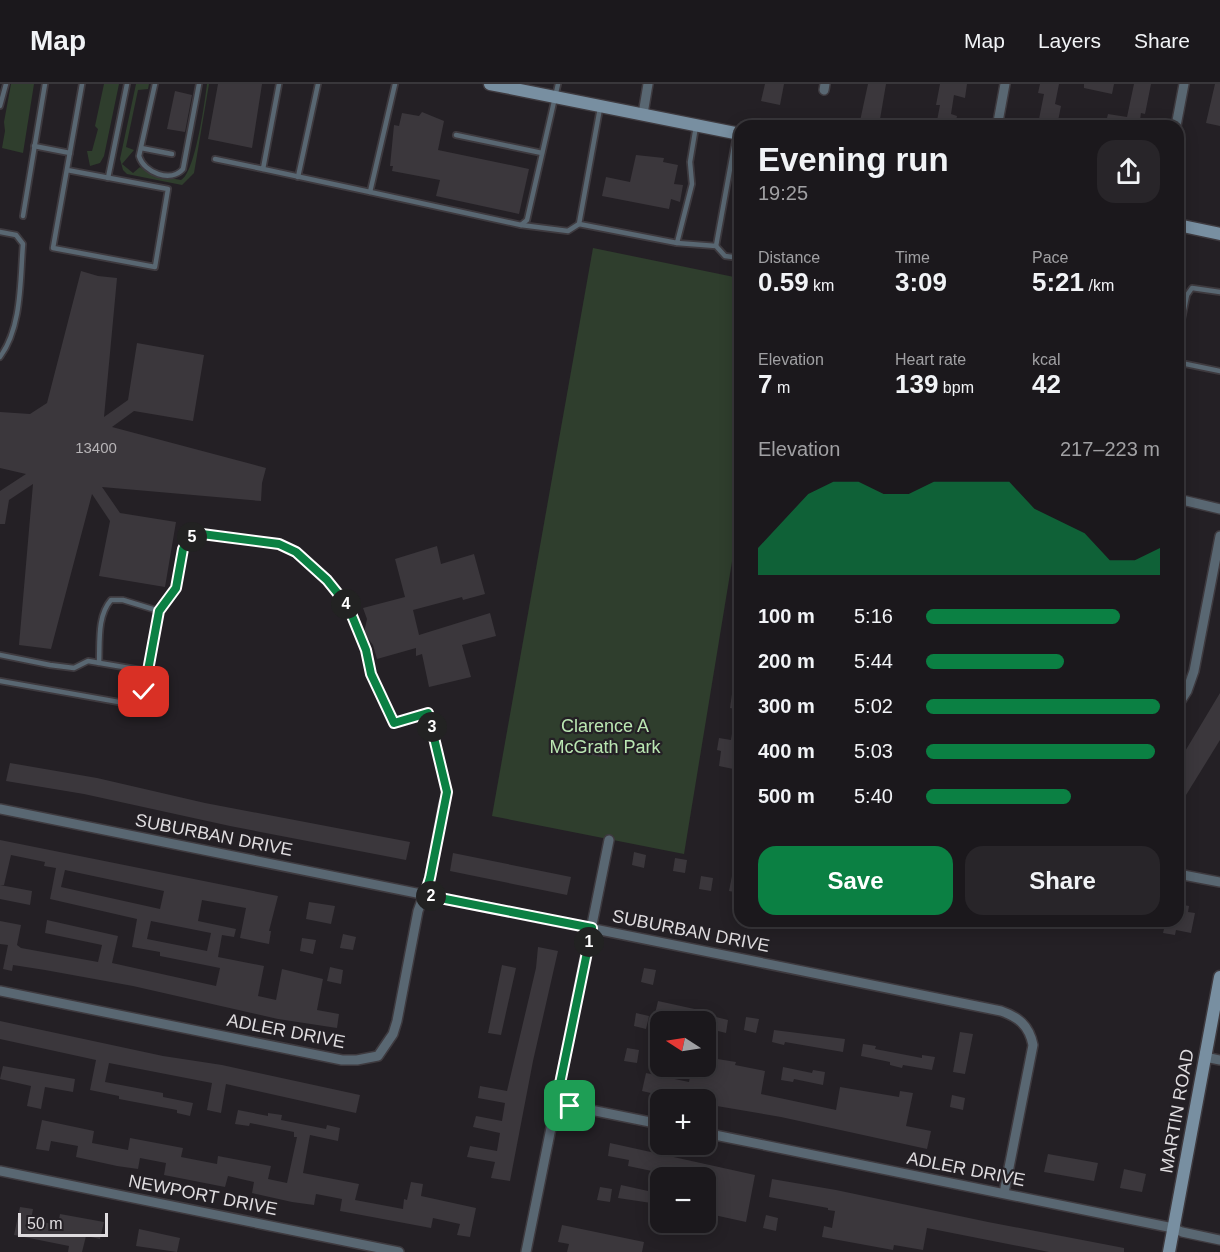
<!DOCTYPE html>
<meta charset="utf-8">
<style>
body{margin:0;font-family:Helvetica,sans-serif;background:#282529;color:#f1f3f6;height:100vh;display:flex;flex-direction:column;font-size:22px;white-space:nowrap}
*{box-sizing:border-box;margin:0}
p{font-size:20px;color:#a0a0a3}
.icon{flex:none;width:33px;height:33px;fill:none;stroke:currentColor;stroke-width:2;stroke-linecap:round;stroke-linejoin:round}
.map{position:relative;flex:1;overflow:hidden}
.drawer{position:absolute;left:734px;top:36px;width:450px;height:807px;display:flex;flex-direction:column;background:#1b181c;border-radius:18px;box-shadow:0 3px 15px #0003,0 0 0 2px #39373b}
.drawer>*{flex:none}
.needle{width:39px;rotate:282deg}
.buttons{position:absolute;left:650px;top:927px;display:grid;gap:12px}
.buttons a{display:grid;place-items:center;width:66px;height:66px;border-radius:12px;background:#1b181c;box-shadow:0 3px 15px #0003,0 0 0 2px #39373b;font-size:30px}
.scale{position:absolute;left:18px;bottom:15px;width:90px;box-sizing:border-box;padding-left:6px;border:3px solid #dfdcdf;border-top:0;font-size:16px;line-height:21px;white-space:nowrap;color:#dfdcdf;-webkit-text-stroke:4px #242025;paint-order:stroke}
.pin{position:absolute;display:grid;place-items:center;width:51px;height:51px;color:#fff;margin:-26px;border-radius:12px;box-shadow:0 3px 9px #0006}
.km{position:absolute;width:30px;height:30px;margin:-15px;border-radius:50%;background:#222;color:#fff;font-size:16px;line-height:30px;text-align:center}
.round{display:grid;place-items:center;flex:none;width:63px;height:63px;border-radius:18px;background:#282529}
.headline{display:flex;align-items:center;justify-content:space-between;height:102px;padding:0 24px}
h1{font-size:33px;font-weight:600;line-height:45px}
.stats{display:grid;grid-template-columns:repeat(3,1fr);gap:9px;height:102px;padding:6px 24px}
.stats div{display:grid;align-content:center}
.stats b{font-size:26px;font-weight:600}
.stats small{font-size:16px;font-weight:400}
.stats p{font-size:16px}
.chart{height:168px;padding:12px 24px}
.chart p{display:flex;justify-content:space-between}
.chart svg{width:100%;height:108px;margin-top:6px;fill:#0b8043;opacity:.7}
.primary-button{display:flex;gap:12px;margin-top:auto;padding:12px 24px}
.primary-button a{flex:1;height:69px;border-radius:18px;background:#0b8043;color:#fff;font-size:24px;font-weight:600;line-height:69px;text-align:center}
.primary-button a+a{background:#282529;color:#f1f3f6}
ul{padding:0 24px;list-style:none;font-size:20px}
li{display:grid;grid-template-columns:96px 72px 1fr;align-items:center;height:45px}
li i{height:15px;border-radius:8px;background:#0b8043}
header{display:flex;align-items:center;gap:36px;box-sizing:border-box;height:84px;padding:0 30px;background:#1b181c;border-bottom:2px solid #39373b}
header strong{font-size:28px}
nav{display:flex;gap:33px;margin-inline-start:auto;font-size:21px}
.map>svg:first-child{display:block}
.green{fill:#2f3e2d}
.building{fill:#3b373c;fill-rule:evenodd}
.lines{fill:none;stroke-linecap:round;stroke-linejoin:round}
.lane-casing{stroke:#3e3a3f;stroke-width:8}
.street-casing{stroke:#3e3a3f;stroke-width:12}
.secondary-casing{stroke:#3e3a3f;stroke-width:15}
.lane{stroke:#596772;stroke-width:4.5}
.street{stroke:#596772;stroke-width:9}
.secondary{stroke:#788fa1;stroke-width:12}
.route-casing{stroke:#fff;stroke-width:12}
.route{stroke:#0b8043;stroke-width:8}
.labels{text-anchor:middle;stroke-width:4.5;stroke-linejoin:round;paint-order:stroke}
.number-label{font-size:15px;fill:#b6b3b6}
.park-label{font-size:18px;fill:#bae6b2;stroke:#242025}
.street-label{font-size:18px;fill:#dfdcdf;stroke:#242025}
</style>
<header>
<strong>Map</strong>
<nav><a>Map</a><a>Layers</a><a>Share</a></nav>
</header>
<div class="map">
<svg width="1220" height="1168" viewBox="0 0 1220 1168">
<rect width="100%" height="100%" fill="#242025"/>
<g class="green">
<polygon points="11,0 34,0 23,69 2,64 5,47 4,38"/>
<polygon points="104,0 119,0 104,72 100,79 90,82 87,67 92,67 98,45 95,42"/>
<path d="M136,0H149L148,5L138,6L126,63L134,66L122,80L133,89L140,83L152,91L181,96C195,90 205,17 207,0H209L194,89L182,101L127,90L123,86L120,75Z"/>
<polygon points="593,164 739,194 739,435 684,770 492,732"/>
</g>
<g class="building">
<polygon points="218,0 262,0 252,64 208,55"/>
<polygon points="765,0 784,0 780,21 761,17"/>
<polygon points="868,0 886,0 879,41 860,37"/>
<polygon points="940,0 967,0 965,14 954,11 951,30 957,32 955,42 936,42 940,21 936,21"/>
<polygon points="1040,0 1059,0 1055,20 1061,22 1057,42 1038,40 1044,10 1038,9"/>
<polygon points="1084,0 1114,0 1112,10 1084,4"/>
<polygon points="1134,0 1151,0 1145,30 1141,29 1140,36 1147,37 1146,42 1105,42 1108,30 1127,33"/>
<polygon points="1215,0 1220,0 1220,42 1206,39"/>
<polygon points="175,7 192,11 185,48 167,45"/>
<polygon points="422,28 444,37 438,66 529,85 519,130 436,112 440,96 392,87 393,82 390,82 394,41 399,42 402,29 419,32"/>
<polygon points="636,71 664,74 663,78 678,81 674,100 683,101 680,118 671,115 669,125 602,112 606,93 630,98"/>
<polygon points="81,187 98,192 117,194 104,333 128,316 137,259 204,271 193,337 134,327 112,343 266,384 262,399 261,417 102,403 120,429 176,438 165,503 99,492 110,437 92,410 51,565 19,561 33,400 9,416 5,440 0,440 0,407 26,390 0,384 0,328 30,330 47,319"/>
<polygon points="437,462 441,480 474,470 485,510 463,516 462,513 413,526 419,551 490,529 496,552 462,561 471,593 429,603 422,570 416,572 416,564 377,575 373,561 364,549 367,535 363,524 405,513 395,475"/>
<polygon points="734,596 740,596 740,626 730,624"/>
<polygon points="1220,609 1220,656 1178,724 1178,679"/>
<polygon points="734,637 740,637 738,686 719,682 721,667 717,666 719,654 731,656"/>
<polygon points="594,661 610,665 608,675 592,671"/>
<polygon points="10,679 97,694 205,719 410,758 406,776 230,742 84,710 6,697"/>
<path d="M0,756L278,812L269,847H271L269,860L240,854L246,824L202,816L198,837L236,845L234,853L222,851L218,873L264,882L258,912L276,916L282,885L323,895L317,926L339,930L337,944L278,935L133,902L45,886L13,881L12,887L3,885L8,861L0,860V837L21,841L17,861L21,864L98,878L102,861L45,849L47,836L118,852L112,879L216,902L220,884L160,872V868L132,863L137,835L50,815L56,784L44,782L45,778L11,771L4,801H0ZM65,786L164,807L160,825L61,803ZM151,837L211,849L207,867L147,855Z"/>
<polygon points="634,768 646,771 644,784 632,781"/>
<polygon points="453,769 571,793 567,811 450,787"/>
<polygon points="675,774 687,776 685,789 673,787"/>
<polygon points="735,777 740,777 740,809 729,807"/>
<polygon points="701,792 713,794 711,807 699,805"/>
<polygon points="0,801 32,807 30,821 0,815"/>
<polygon points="309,818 335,822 331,840 306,835"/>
<polygon points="1178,820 1189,822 1188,828 1195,829 1191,849 1176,846 1175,851 1163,849 1164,845 1146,842 1147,837 1178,837"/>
<polygon points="343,850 356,853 353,866 340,864"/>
<polygon points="302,854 316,856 313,870 300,867"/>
<polygon points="538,863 558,867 533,977 510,1097 491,1094 495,1078 467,1073 470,1062 497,1067 500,1049 473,1043 476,1032 502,1037 505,1019 478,1014 480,1002 507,1007 536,884"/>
<polygon points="502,881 516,884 501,951 488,949"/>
<polygon points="330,883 343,886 341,900 327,897"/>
<polygon points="644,884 656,886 653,901 641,898"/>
<polygon points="658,917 699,926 697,938 684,938 655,930"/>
<polygon points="636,929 649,932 646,945 634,942"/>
<polygon points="716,933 728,936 726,949 714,946"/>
<polygon points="746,933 759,935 756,949 744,946"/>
<polygon points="0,937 163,972 222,981 360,1011 356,1029 226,1000 221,1029 207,1026 212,999 109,979 105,998 163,1009 163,1013 193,1019 190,1032 177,1029 177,1026 119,1015 119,1012 90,1006 96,976 0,955"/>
<polygon points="774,946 845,955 843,968 785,958 784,961 772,958"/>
<polygon points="960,948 973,950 965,990 953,988"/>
<polygon points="863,960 876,962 875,965 922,974 922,971 935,973 932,986 903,981 902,984 890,981 890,978 861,972"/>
<polygon points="627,964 639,966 637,979 624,977"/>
<polygon points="705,973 736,978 735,981 765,987 761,1010 836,1026 840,1003 899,1013 900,1007 913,1009 906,1042 931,1047 927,1065 781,1033 705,1020 705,1016 681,1016 642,1007 646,989 689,998 692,982 705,982"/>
<polygon points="3,982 75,995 73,1008 45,1003 41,1025 27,1022 31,1002 0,995"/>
<polygon points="783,983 812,989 813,986 825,988 823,1001 794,995 793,998 781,996"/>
<polygon points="952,1011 965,1014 963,1026 950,1023"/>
<polygon points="238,1026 268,1032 268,1029 282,1031 281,1036 326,1045 327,1041 340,1044 338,1057 310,1051 303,1089 359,1100 355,1116 403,1125 404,1115 407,1116 411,1098 423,1100 421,1112 476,1124 470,1153 457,1151 460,1140 433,1134 431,1144 340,1127 342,1115 316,1110 314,1121 292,1118 252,1109 254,1098 228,1092 225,1103 164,1091 166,1079 140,1074 138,1085 117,1082 76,1073 78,1062 51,1057 49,1067 36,1065 42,1036 94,1047 92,1059 128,1066 130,1054 183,1064 181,1073 217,1080 218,1072 271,1082 268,1095 287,1099 297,1053 294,1053 294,1048 250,1039 249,1042 235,1040"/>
<polygon points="610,1059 755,1091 746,1138 705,1129 710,1100 705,1099 705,1094 676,1093 660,1090 658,1120 618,1114 621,1101 648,1107 652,1087 628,1082 629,1076 608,1072"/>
<polygon points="1048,1070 1098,1079 1094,1097 1044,1088"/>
<polygon points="1124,1085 1146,1090 1142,1108 1120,1104"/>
<polygon points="772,1095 836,1106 988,1138 1124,1164 1124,1168 1049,1168 927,1144 923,1166 894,1161 893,1166 822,1153 824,1142 832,1144 835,1127 828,1126 828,1124 769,1113"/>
<polygon points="600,1103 612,1105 610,1118 597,1116"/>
<polygon points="20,1123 33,1125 31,1136 58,1141 60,1130 104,1138 100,1155 86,1152 82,1168 68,1168 69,1162 14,1151"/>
<polygon points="766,1131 778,1134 776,1147 763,1144"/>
<polygon points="562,1141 644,1158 642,1168 567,1168 569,1160 558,1158"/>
<polygon points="139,1145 180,1154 177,1168 136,1162"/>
</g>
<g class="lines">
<defs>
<g id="lane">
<path d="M155,0L139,72C144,89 171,99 183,85L199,0"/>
<polyline points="395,0 370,108 521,141 527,136 558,0"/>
<polyline points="0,22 6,0"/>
<polyline points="600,24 579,140 677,159 692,100 690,78 696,42"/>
<polyline points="456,51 542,69"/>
<polyline points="34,62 70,69"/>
<polyline points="141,64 172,70"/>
<polyline points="215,75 263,85 279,0"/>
<polyline points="263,85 370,108"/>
<polyline points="67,86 168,105 155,183 53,164 82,0"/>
<polyline points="298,93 318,0"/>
<polyline points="108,94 127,0"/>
<polyline points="23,132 45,0"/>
<polyline points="521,141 568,147 579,140"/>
<path d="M0,148L16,151L23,160C20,197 22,243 0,273"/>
<polyline points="677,159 716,162 725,172 740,174"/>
<polyline points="716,162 736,52"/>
<polyline points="1178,254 1187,211 1192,204 1220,208"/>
<polyline points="1178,275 1181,279 1220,287"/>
<polyline points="0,571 50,581 74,584 88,577 147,587 144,608 137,619 130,620 0,597"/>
<path d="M99,579C100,558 97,532 111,516H123L159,527"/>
<polyline points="147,587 159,527 176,504 183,465 190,453 202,450 248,456 279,460 296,468 327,496 348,522 366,566 371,590 394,639 428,629 447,708 444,719"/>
</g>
<g id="street">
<polyline points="824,6 825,0"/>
<polyline points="643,30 648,0"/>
<polyline points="998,38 1005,0"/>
<polyline points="1176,42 1184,0"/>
<polyline points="1178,415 1220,425"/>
<polyline points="1178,621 1187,607 1194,587 1220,452"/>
<path d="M0,725L1001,927C1018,933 1029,941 1033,961L1004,1109"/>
<polyline points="1178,790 1220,798"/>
<polyline points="0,907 342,976 357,976 378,972 393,950 397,937 418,827 430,794 444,719"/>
<polyline points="1205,973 1220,976"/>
<polyline points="556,1019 660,1040"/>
<polyline points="705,1049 1173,1144 1182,1148 1220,1156"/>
<polyline points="0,1087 399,1168"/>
<polyline points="526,1168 609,756"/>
</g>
<g id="secondary">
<polyline points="490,0 740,50"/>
<polyline points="1178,141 1220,150"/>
<polyline points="1169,1168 1220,893"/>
</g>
</defs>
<use href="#lane" class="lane-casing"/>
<use href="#street" class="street-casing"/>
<use href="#secondary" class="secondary-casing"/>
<use href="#lane" class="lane"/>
<use href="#street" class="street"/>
<use href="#secondary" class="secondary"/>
</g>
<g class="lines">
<defs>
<polyline id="route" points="144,608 159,527 176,504 183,465 190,453 202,450 279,460 296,468 327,496 348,522 366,566 371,590 394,639 428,629 447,708 430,794 425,811 592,844 556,1019 570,1022"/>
</defs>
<use href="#route" class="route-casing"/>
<use href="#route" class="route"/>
</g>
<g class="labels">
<g class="number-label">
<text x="96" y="369">13400</text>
</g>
<g class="park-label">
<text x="605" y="648">Clarence A<tspan x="605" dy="21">McGrath Park</tspan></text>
</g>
<g class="street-label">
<text transform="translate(214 751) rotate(11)" y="6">SUBURBAN DRIVE</text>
<text transform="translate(691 847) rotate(11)" y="6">SUBURBAN DRIVE</text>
<text transform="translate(286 947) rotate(11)" y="6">ADLER DRIVE</text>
<text transform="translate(1177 1027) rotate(-80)" y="6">MARTIN ROAD</text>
<text transform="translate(966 1085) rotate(11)" y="6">ADLER DRIVE</text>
<text transform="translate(203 1111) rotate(11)" y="6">NEWPORT DRIVE</text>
</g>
</g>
</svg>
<div class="buttons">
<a><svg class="needle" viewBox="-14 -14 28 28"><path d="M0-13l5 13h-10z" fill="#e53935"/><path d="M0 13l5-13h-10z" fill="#a0a0a3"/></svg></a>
<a>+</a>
<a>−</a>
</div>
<div class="scale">50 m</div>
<div class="pin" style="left:570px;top:1022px;background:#1e9e55"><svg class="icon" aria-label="arrive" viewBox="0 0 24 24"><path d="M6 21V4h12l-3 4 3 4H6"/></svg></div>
<div class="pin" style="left:144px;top:608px;background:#d93025"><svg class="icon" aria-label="check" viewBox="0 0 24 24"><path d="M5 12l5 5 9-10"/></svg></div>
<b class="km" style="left:589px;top:858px">1</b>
<b class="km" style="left:431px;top:812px">2</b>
<b class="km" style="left:432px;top:643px">3</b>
<b class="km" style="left:346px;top:520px">4</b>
<b class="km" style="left:192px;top:453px">5</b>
<section class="drawer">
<div class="headline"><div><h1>Evening run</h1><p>19:25</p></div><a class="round"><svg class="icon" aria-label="share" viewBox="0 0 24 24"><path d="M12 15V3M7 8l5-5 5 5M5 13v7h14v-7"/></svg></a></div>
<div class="stats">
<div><p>Distance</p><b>0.59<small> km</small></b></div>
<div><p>Time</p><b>3:09</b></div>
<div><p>Pace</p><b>5:21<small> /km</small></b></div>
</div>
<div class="stats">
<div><p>Elevation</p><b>7<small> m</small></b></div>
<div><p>Heart rate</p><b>139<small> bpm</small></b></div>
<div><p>kcal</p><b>42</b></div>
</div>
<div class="chart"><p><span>Elevation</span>217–223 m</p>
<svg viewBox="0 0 160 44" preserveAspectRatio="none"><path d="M0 44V33L10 22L20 11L30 6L40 6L50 11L60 11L70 6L80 6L90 6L100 6L110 17L120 22L130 27L140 38L150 38L160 33V44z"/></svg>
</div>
<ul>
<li><b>100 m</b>5:16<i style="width:83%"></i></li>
<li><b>200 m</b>5:44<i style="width:59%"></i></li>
<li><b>300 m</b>5:02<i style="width:100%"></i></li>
<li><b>400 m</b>5:03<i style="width:98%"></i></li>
<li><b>500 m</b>5:40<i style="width:62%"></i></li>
</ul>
<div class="primary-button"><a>Save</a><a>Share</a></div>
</section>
</div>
